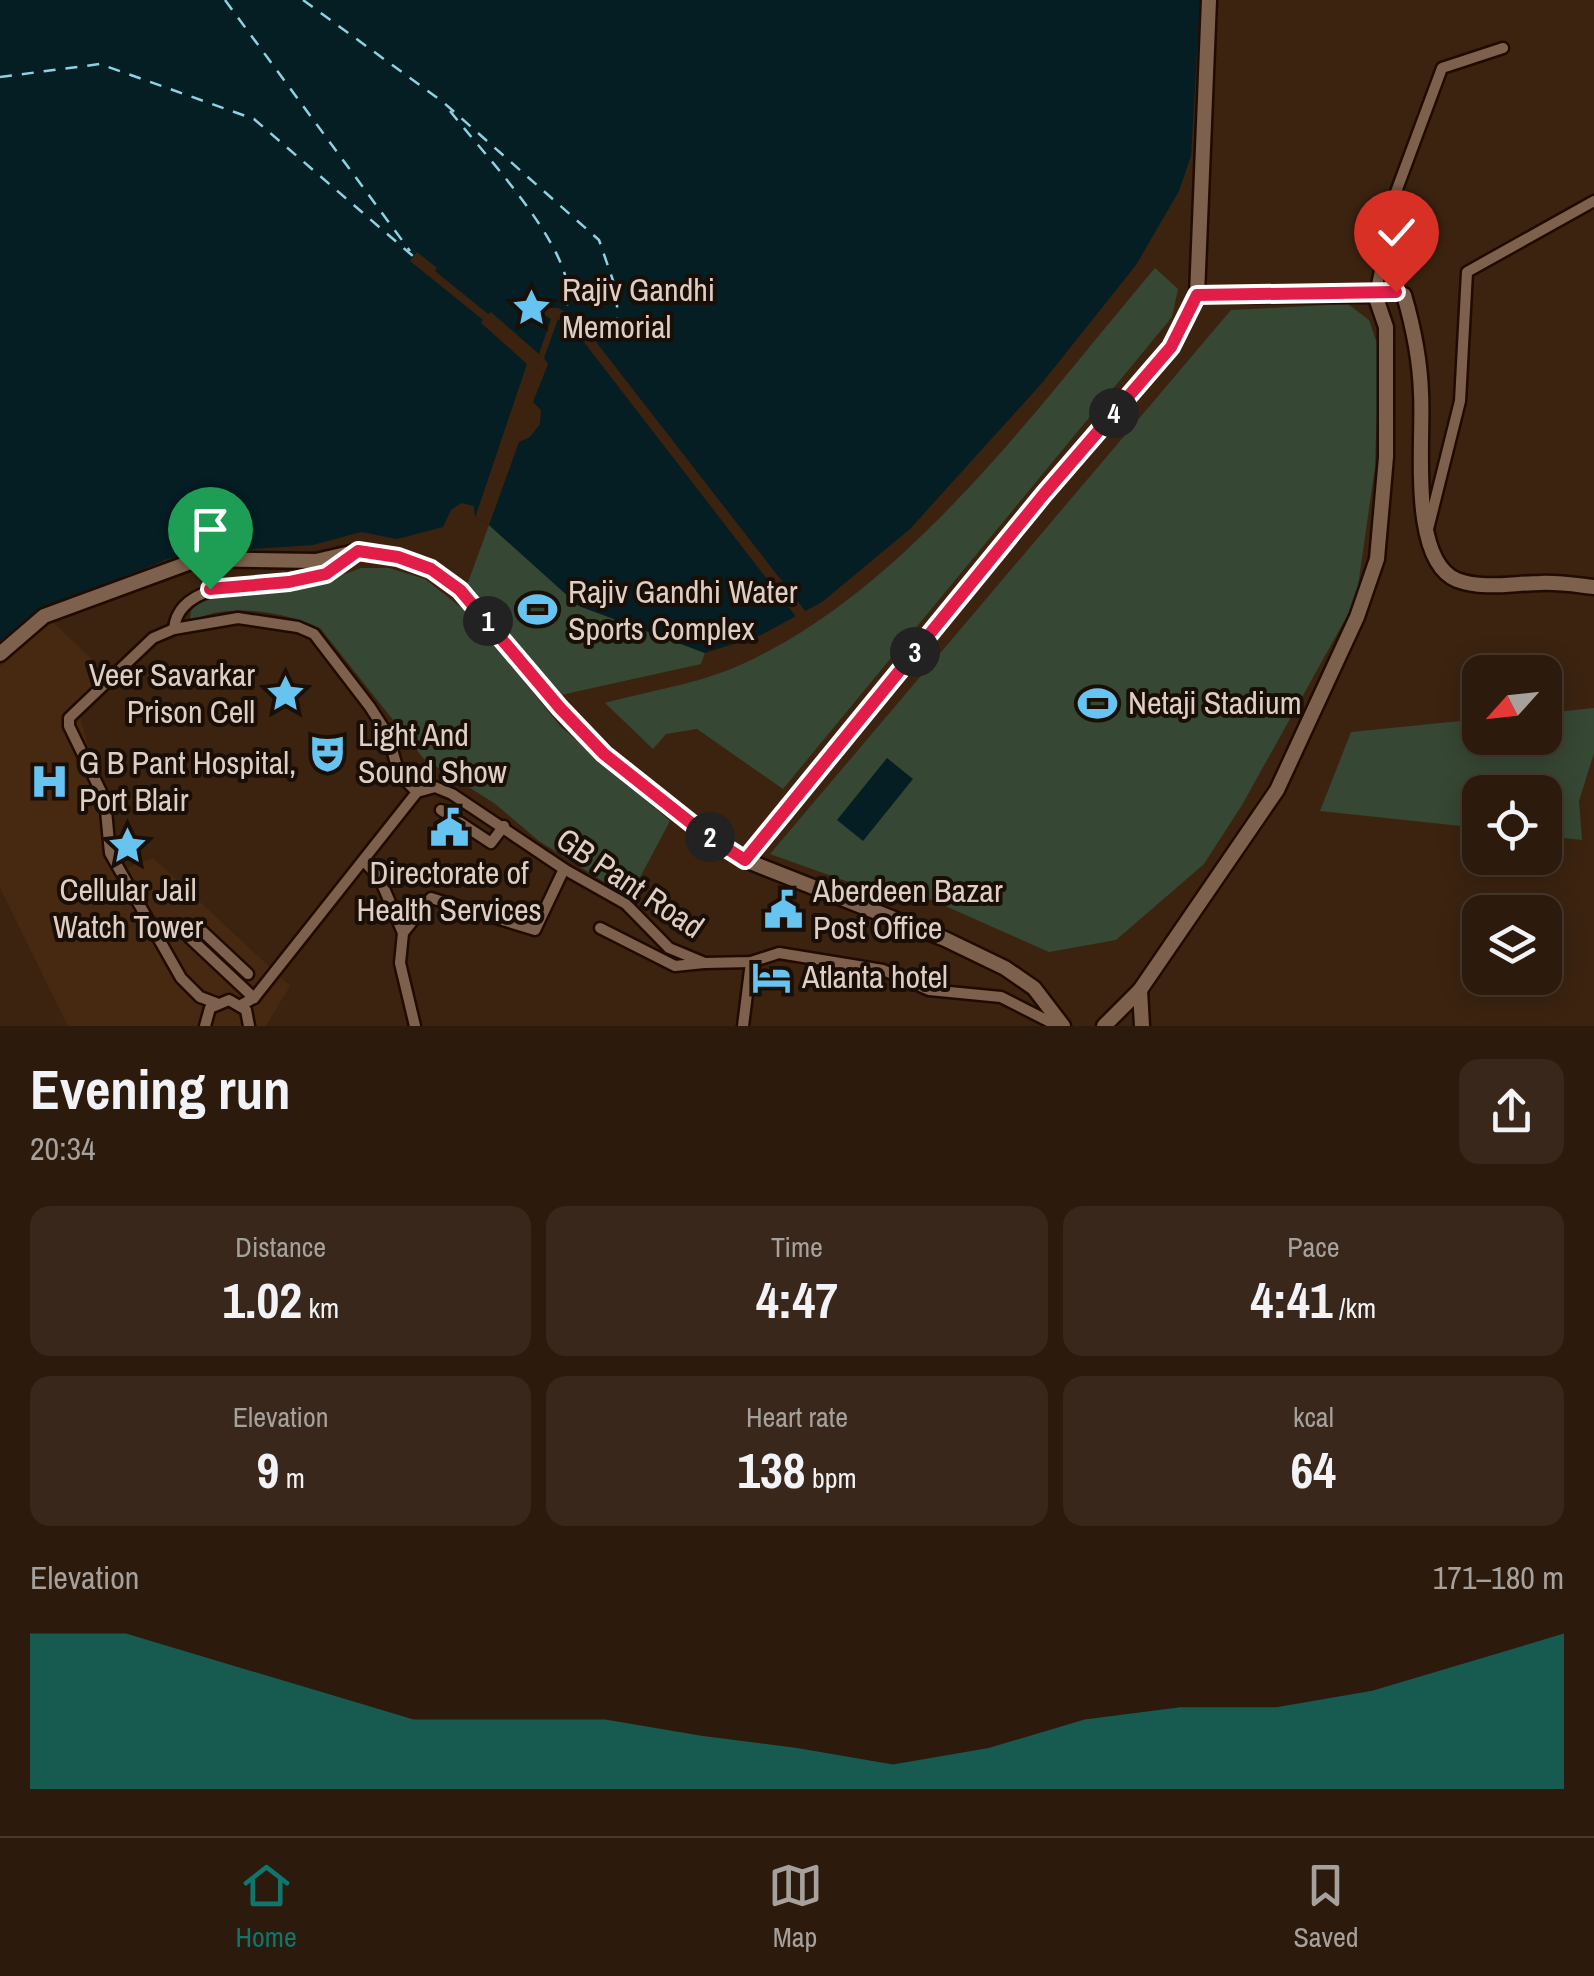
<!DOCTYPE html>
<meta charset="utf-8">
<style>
body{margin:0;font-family:"Archivo Narrow",sans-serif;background:#38271a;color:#f1f3f6;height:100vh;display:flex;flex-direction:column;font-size:38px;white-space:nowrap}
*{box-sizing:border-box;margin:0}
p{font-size:32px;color:#a6a19d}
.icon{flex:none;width:55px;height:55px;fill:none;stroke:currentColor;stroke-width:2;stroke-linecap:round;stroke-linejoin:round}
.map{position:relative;height:1026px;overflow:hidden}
.details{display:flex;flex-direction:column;background:#2c1a0c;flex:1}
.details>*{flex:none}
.needle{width:65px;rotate:243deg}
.buttons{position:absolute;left:1462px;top:655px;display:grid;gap:20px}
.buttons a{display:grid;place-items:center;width:100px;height:100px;border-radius:20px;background:#2c1a0c;box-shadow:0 5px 25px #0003,0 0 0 2px #48382d;font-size:50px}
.pin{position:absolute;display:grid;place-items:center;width:85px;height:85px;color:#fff;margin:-102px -42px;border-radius:50% 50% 50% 0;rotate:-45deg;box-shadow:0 0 10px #0007}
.pin .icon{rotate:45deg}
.km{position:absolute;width:50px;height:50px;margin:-25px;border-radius:50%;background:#222;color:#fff;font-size:28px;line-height:50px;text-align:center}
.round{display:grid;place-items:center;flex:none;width:105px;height:105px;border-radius:20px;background:#38271a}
.head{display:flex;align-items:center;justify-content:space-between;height:170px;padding:0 30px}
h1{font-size:55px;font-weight:700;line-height:75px}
.stats{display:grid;grid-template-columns:repeat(3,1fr);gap:15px;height:170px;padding:10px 30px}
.stats div{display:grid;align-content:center;border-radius:20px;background:#38271a;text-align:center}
.stats b{font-size:50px;font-weight:700}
.stats small{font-size:28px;font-weight:400}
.stats p{font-size:28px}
.chart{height:280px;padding:20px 30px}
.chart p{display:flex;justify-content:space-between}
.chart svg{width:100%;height:180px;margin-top:10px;fill:#0f766e;opacity:.7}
.tab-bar{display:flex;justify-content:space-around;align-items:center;height:140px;border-top:2px solid #48382d;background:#2c1a0c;font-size:28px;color:#a6a19d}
.tab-bar a{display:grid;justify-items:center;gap:5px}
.tab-bar .current{color:#0f766e}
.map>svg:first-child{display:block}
.built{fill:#472911}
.green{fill:#364733}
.water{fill:#041e24}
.pier{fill:#3b2310}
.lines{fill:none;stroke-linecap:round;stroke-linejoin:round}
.ferry{stroke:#8dd2e1;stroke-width:2.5;stroke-dasharray:12 10;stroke-linecap:butt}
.street-casing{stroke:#210b00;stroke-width:15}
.secondary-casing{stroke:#210b00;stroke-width:19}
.street{stroke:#7d614c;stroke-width:10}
.secondary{stroke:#7d614c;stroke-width:14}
.route-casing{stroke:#fff;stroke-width:20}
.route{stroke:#e11d48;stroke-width:12}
.labels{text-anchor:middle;stroke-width:8;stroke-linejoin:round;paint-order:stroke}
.poi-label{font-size:32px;fill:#dfcec3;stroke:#1a0f07;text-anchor:start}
.street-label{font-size:32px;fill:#dfcec3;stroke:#1a0f07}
</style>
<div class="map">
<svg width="1594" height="1026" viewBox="0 0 1594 1026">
<rect width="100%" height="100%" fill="#3b2310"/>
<polygon class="built" points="51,620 107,674 77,705 118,858 127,868 153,858 290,986 266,1026 68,1026 0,888 0,666"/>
<g class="green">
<path d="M1155,268L1178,289L1172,317L783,789L697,729L666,734L653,749L605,703C648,691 697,684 738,666C906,592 1038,406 1155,268Z"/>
<polygon points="1348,304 1369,320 1379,349 1375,467 1356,600 1242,805 1204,864 1116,940 1049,952 900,886 854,884 770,854 1231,310"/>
<polygon points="489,525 579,606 705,653 701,664 561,695 467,585"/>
<path d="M361,568H389L425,579L473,617L560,726L670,821L629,898L539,841L494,803L424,759L320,628C290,614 247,606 214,613C205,615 199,619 190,619C191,612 190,610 196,605C215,590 266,591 291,587C315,584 338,577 361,568Z"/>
<polygon points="1594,708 1594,753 1579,801 1582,840 1545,836 1545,792 1480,792 1480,828 1320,811 1351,732 1480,719 1480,738 1545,738 1545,713"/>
</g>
<g class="water">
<polygon points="0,0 1200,0 1191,156 1179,191 1136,265 1042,383 910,529 822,602 761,635 705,653 579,606 489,525 475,518 474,506 461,503 451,510 443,527 397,539 361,532 313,545 196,553 168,559 35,613 0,641"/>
<polygon points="887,758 913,779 863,841 837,820"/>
</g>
<polygon class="pier" points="417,252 437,268 435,271 488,314 491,312 539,354 551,319 540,312 535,316 526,314 523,309 526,300 536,299 541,308 558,308 579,320 806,612 797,618 580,337 558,319 544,358 548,364 533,402 541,410 540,424 530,437 519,442 489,525 475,518 527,364 481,323 483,320 410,261"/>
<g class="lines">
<g class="ferry">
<polyline points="225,0 410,251"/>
<polyline points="303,0 443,102 599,240 617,292 617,317 611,334"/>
<polyline points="0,77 100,64 254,119 414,257"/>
<path d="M450,111C484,154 561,235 568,288C569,295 567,304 566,312"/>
</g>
<defs>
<g id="street">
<polyline points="1375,295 1396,192 1442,68 1503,48"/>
<polyline points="1428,529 1460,401 1467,272 1594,201"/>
<path d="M174,629C179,573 281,586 321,575C333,572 344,561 355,554"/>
<polyline points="417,792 435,787 452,794 564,869 626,904 669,948 705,963 751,962 779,953 883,970 929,990 1001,997 1058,1026"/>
<polyline points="441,810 491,843 504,826"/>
<polyline points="364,861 380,879 403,933 400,963 415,1026"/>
<polyline points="600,928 675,966 704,963"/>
<polyline points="403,933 431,898 535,930 564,869"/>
<polyline points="248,974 200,929 190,938 254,998"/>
<polyline points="216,1003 200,997 181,978 110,853 105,800 69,726 69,718 153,638 174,629 238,618 298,627 314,634 370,707 388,735 399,774 417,792 254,998 241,1005"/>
<polyline points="205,1026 210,1008 229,1000 246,1010 249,1026"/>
<polyline points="743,1026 751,962"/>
</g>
<g id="secondary">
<path d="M1375,295L1396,292L1404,295C1413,326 1420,360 1421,393C1424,438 1408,560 1457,580C1484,590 1513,583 1540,583C1558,582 1576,585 1594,587"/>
<polyline points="0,654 44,616 199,559 316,561 359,551 397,557 431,569 461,590 560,708 604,755 706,835 745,860 945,939 1005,968 1034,988 1063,1026"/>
<polyline points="745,860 1044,495 1171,347 1197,295 1209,0"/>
<polyline points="1140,990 1142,1026"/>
<polyline points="1104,1026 1140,990 1277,790 1357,617 1377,559 1386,457 1386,327 1375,295 1197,295"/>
</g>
</defs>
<use href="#street" class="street-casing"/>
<use href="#secondary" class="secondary-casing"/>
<use href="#street" class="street"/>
<use href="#secondary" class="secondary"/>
</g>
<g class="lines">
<defs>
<polyline id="route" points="210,589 289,582 326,574 358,551 398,557 431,569 460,590 560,708 604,754 706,835 745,860 1044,494 1171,347 1197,295 1396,292"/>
</defs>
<use href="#route" class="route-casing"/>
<use href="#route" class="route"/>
</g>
<defs>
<symbol id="sight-bare" viewBox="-9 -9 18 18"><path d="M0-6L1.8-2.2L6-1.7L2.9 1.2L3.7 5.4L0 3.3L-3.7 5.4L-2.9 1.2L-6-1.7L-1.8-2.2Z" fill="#67c4f0" stroke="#1a0f07" stroke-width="2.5" paint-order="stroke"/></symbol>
<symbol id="stadium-bare" viewBox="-9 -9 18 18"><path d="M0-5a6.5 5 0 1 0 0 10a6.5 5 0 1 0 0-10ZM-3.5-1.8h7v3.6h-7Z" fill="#67c4f0" stroke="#1a0f07" stroke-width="2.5" paint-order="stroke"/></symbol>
<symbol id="theatre-bare" viewBox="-9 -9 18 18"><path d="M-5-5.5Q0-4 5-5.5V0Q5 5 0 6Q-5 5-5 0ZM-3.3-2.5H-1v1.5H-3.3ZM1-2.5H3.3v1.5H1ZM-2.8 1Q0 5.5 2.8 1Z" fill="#67c4f0" stroke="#1a0f07" stroke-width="2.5" paint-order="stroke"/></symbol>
<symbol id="hospital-bare" viewBox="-9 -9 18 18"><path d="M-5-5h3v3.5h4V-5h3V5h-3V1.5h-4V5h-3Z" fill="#67c4f0" stroke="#1a0f07" stroke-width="2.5" paint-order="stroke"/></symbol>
<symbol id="civic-bare" viewBox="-9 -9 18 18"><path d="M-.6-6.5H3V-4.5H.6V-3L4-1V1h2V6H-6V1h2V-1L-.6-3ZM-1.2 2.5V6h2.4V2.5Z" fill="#67c4f0" stroke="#1a0f07" stroke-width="2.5" paint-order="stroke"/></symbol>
<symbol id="hotel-bare" viewBox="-9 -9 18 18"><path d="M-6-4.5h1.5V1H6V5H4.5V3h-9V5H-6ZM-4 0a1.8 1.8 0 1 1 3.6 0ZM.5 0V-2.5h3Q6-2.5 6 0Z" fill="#67c4f0" stroke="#1a0f07" stroke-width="2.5" paint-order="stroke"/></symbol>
</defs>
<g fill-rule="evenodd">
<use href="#sight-bare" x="504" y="280" width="55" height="55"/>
<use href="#stadium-bare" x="510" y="582" width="55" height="55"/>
<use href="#sight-bare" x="258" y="666" width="55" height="55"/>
<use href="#stadium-bare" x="1070" y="676" width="55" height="55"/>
<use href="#theatre-bare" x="300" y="726" width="55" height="55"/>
<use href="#hospital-bare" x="22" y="754" width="55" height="55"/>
<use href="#civic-bare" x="422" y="800" width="55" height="55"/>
<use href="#sight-bare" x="100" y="818" width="55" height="55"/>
<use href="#civic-bare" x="756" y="882" width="55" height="55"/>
<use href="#hotel-bare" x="744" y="950" width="55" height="55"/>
</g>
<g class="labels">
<g class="poi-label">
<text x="562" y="301">Rajiv Gandhi<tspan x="562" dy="37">Memorial</tspan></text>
<text x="568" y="603">Rajiv Gandhi Water<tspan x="568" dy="37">Sports Complex</tspan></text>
<text x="255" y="686" text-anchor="end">Veer Savarkar<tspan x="255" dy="37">Prison Cell</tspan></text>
<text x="1128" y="714">Netaji Stadium</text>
<text x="358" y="746">Light And<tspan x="358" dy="37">Sound Show</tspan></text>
<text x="79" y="774">G B Pant Hospital,<tspan x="79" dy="37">Port Blair</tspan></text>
<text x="449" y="884" text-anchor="middle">Directorate of<tspan x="449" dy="37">Health Services</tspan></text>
<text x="128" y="901" text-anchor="middle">Cellular Jail<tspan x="128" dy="37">Watch Tower</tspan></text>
<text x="813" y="902">Aberdeen Bazar<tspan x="813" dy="37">Post Office</tspan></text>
<text x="802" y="988">Atlanta hotel</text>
</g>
<g class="street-label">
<text transform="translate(630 883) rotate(34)" y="11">GB Pant Road</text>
</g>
</g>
</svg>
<div class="buttons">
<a><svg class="needle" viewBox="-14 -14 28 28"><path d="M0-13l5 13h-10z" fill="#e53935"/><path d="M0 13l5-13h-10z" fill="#a6a19d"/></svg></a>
<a><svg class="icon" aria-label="locate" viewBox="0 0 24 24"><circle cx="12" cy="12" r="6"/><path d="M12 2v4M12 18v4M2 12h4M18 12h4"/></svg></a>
<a><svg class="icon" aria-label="layers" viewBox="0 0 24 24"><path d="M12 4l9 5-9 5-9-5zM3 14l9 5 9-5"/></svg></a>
</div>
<div class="pin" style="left:210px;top:589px;background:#1e9e55"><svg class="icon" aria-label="arrive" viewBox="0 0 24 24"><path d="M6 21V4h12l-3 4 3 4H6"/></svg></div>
<div class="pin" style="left:1396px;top:292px;background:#d93025"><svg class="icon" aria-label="check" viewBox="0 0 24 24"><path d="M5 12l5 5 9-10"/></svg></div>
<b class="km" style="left:488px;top:621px">1</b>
<b class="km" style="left:710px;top:837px">2</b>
<b class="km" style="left:915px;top:652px">3</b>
<b class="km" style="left:1114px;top:413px">4</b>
</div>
<section class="details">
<div class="head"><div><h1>Evening run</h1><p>20:34</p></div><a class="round"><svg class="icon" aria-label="share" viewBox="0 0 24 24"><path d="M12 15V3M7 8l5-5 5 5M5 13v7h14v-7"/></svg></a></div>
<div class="stats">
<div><p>Distance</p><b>1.02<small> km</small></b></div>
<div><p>Time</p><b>4:47</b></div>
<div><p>Pace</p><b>4:41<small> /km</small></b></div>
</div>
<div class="stats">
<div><p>Elevation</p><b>9<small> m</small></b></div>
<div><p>Heart rate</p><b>138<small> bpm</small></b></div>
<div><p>kcal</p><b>64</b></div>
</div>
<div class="chart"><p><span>Elevation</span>171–180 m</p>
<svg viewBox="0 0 160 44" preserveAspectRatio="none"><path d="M0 44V6L10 6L20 13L30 20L40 27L50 27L60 27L70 31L80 34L90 38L100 34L110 27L120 24L130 24L140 20L150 13L160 6V44z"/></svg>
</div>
</section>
<nav class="tab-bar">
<a class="current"><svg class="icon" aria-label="home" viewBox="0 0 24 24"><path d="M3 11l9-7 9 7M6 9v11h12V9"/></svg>Home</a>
<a><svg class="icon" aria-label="map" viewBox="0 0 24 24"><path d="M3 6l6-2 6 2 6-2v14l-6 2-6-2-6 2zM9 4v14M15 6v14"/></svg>Map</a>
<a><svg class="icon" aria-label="saved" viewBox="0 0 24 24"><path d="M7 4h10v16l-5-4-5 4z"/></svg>Saved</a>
</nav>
